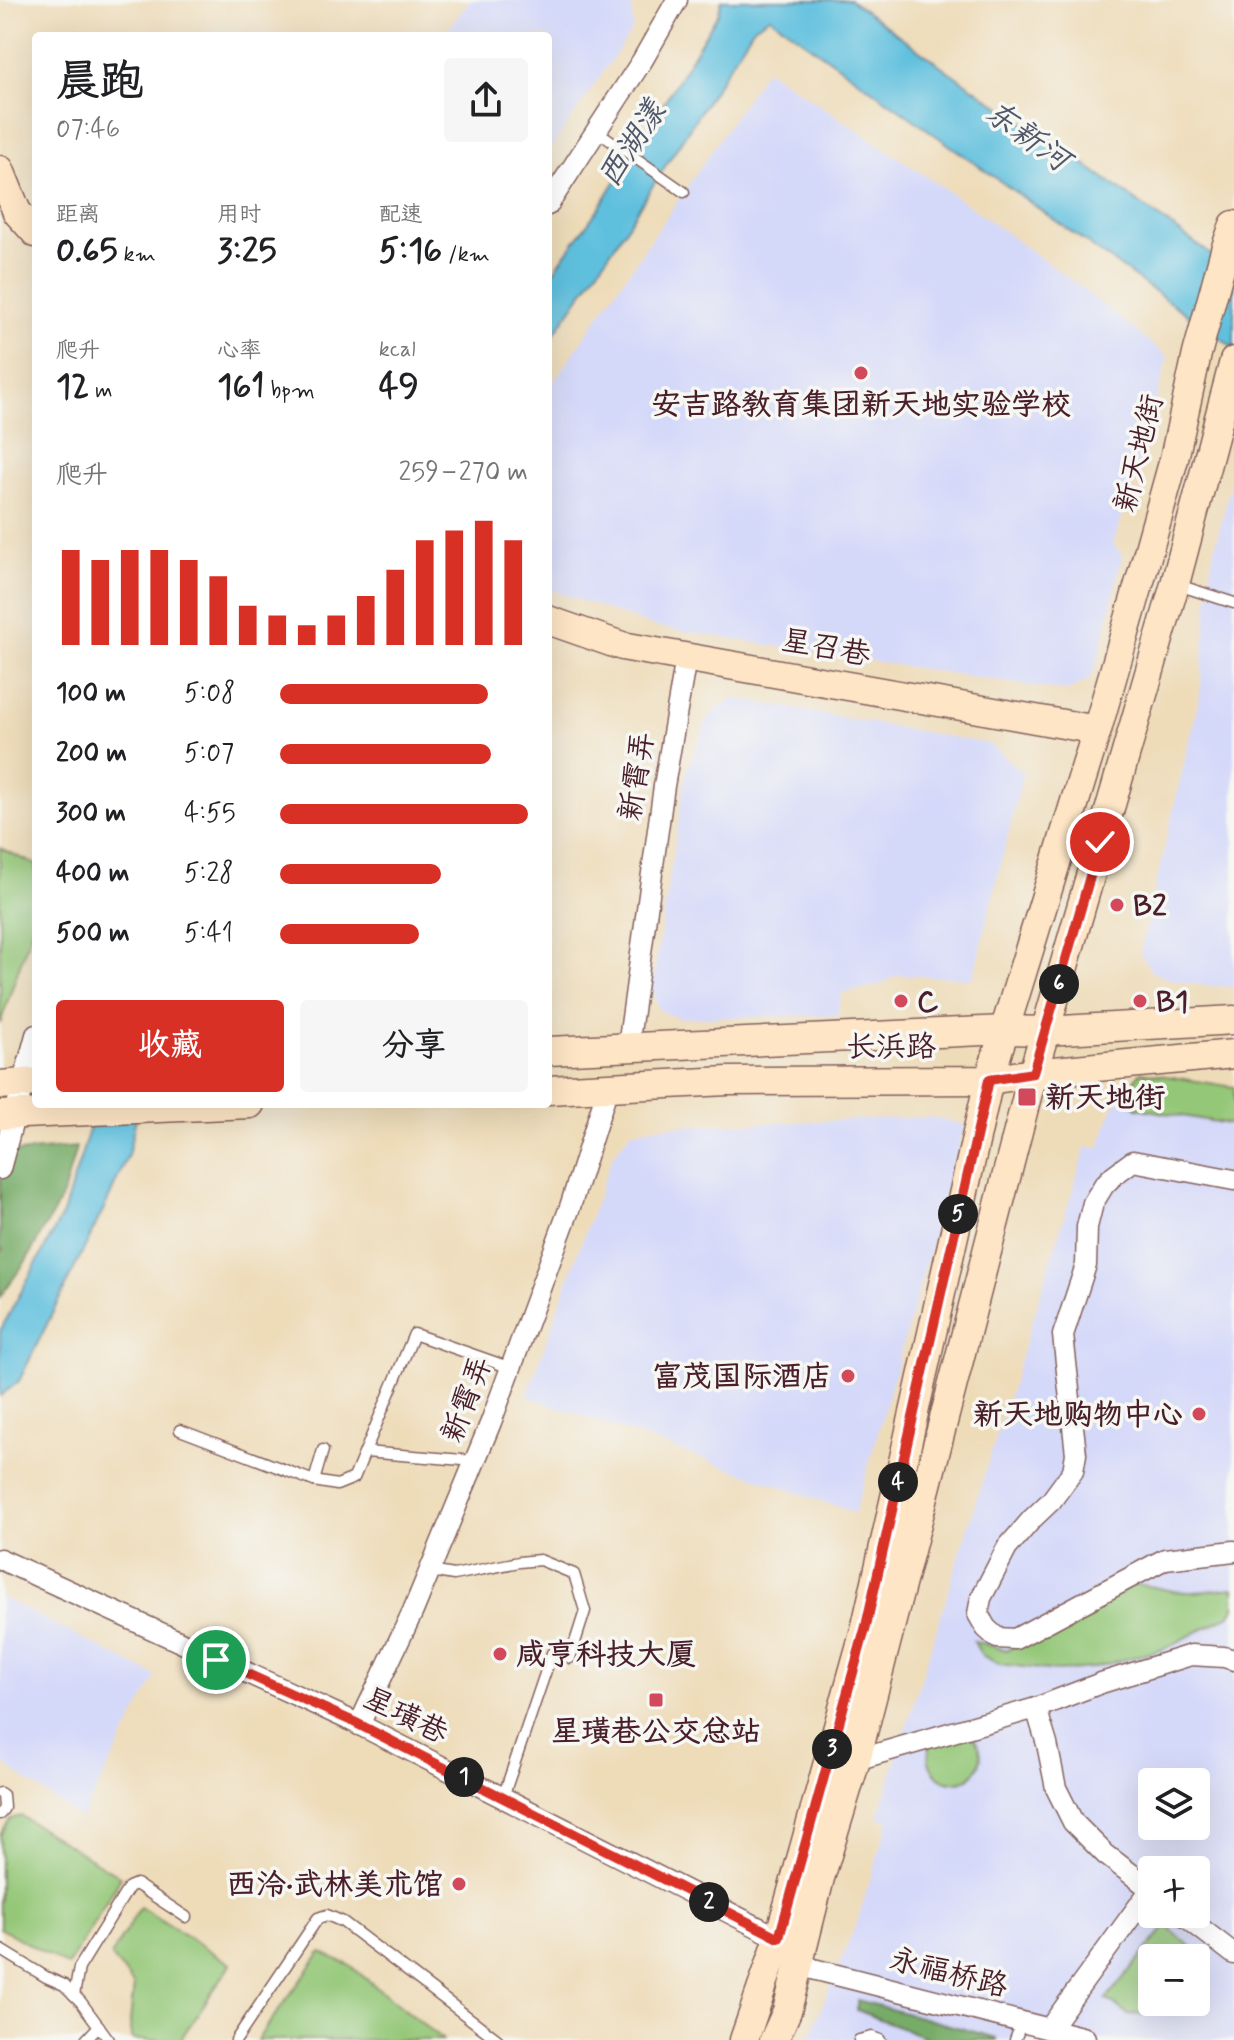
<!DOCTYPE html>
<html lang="zh">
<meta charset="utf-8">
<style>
body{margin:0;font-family:Mynerve,"LXGW WenKai TC",sans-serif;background:#f6f6f6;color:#202124;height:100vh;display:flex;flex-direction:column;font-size:30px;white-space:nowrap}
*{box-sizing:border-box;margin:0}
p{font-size:26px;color:#757577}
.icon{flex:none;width:44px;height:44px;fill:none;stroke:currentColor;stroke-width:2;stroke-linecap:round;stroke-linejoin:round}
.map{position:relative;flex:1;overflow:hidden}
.details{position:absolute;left:32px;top:32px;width:520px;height:1076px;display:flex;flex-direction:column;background:#fff;border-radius:8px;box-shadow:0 8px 32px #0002}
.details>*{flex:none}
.tools{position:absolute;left:1138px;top:1768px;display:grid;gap:16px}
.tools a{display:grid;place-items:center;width:72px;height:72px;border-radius:8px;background:#fff;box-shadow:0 8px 32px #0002;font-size:40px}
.pin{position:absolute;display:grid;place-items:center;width:68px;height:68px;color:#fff;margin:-34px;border:4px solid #fff;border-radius:50%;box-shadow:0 2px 8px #0007}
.km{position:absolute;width:40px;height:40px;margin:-20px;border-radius:50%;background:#222;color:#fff;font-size:22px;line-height:40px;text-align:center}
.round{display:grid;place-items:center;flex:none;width:84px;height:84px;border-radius:8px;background:#f6f6f6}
.summary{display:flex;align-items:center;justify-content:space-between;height:136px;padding:0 24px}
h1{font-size:44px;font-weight:700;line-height:60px}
.stats{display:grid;grid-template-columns:repeat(3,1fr);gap:12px;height:136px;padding:8px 24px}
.stats div{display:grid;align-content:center}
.stats b{font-size:34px;font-weight:700}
.stats small{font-size:22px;font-weight:400}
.stats p{font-size:22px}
.chart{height:224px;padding:16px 24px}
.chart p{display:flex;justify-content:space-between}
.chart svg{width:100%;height:144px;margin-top:8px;stroke:#d93025;stroke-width:6}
.button{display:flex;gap:16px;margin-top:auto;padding:16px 24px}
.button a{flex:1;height:92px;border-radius:8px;background:#d93025;color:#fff;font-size:32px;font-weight:700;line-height:92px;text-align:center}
.button a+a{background:#f6f6f6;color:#202124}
ul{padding:0 24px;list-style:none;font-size:26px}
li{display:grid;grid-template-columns:128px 96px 1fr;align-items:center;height:60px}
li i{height:20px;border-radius:10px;background:#d93025}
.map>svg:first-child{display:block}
.built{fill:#d4d8f9;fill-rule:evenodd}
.green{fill:#94c778;stroke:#6f7352;stroke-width:2}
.forest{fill:#77ac68;stroke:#60664a;stroke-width:2}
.water{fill:#5fc0de;stroke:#547084;stroke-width:2}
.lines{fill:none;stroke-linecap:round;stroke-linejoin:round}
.lane-casing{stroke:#83615d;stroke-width:13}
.street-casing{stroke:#83615d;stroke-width:23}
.secondary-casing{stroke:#83615d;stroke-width:31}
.lane{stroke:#fff;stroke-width:10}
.street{stroke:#fff;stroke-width:20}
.secondary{stroke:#fde5c5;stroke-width:28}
.route-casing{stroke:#fff;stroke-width:16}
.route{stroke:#d93025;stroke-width:10}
.poi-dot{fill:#d1495b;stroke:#f6f6f2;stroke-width:3}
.labels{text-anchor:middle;stroke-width:7;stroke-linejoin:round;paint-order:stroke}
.poi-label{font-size:30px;font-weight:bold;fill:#4a1f2b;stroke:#f6f6f2;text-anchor:start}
.street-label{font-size:30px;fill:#4a1f2b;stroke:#f6f6f2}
.water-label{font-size:32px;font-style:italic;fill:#51576a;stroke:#f6f6f2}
</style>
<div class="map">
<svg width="1234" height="2040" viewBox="0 0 1234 2040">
<rect width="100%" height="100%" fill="#f6f6f2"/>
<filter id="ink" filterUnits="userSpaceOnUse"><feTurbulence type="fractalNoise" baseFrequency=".0125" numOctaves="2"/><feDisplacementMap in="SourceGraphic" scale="16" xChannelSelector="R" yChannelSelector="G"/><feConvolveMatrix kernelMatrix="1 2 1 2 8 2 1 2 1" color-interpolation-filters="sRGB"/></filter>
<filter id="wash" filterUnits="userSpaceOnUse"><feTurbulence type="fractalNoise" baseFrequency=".006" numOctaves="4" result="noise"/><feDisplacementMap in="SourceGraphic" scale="32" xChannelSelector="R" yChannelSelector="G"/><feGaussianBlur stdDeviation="1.8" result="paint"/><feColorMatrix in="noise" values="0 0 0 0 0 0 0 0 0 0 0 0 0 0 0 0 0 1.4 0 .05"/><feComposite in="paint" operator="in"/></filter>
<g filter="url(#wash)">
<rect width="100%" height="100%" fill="#eedcb9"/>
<g class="built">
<polygon points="470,0 625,0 632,5 633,29 548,152 548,36 443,36"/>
<polygon points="766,69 961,200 1079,286 1168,357 1135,477 1113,544 1122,555 1100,654 1091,677 1083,683 1067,691 1049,689 656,627 548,589 548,390 684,192"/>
<polygon points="1234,472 1234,987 1200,985 1169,979 1152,972 1140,954 1200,695 1212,559"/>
<polygon points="733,698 990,744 1023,773 973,978 897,975 880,985 842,993 837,1015 677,1018 659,1010 652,987 686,773 709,716"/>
<path d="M1141,1072L1234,1088V2040H808L857,1922L889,1820L878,1818L1086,1147L1100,1148L1113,1107ZM1152,1782H1196V1826H1152ZM1152,1870H1196V1914H1152ZM1152,1958H1196V2002H1152Z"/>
<polygon points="932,1117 965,1125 855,1513 527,1396 612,1157 631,1132 651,1127"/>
<polygon points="0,1597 156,1676 81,1819 0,1761"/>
</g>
<g class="green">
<polygon points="0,848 36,865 36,917 0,1024"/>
<polygon points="1141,1072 1234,1087 1234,1125 1137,1108 1130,1099 1131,1084"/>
<path d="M1134,1584C1148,1585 1159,1588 1173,1591C1193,1594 1214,1590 1234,1588V1607L1230,1615L1164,1649L1092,1668L1057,1671L999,1664L981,1655L974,1641L1006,1650L1034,1639Z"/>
<path d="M968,1732C1001,1758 963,1800 936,1774C927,1765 927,1755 930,1744Z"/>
<polygon points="21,1816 121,1877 68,1966 0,1928 0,1835 10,1819"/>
<polygon points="140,1907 231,1964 180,2040 134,2040 131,2038 130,2021 134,1985 111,1956"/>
<polygon points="1166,1926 1195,1950 1189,1958 1152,1958 1152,2002 1154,2002 1144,2015 1128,2014 1106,1999"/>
<polygon points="321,1952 349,1965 443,2040 257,2040"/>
</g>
<g class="forest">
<polygon points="76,1147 63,1195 26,1261 0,1297 0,1253 3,1249 0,1246 0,1183 8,1153"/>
<polygon points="857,2000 997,2038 997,2040 933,2040 857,2010"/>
</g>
<g class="water">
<polygon points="722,0 850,0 951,73 1076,158 1234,271 1234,348 770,17 754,27 613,248 548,343 548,279 601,205 718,14"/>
<polygon points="97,1104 139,1104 128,1155 109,1198 19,1381 0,1396 0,1331 63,1214"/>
</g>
</g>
<g filter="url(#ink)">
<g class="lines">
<defs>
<g id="lane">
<polyline points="597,131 684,192"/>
<polyline points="1175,584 1234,603"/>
<polyline points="180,1430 314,1481 337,1485 354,1478 414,1334 511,1368"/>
<polyline points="365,1452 475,1461"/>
<polyline points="314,1481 323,1450"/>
<polyline points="430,1571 454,1575 519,1562 540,1560 574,1574 585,1611 570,1658"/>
<polyline points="0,1793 3,1795 4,1808 0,1814"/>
<polyline points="503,1797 552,1653"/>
<polyline points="0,1949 46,1977 64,1985 81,2002 109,2040"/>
<polyline points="74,1995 79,1968 129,1887 136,1884 186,1917"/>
<polyline points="86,2040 99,2026"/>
<polyline points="236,2040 318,1918 327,1915 343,1922 498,2040"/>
<polyline points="859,2040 872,2037 880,2040"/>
<polyline points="1015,2040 1022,2022"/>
</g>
<g id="street">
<polyline points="548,205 642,61 677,0"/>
<polyline points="628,1047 664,786 686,658"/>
<polyline points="0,1169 36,1035"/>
<polyline points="1234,1180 1133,1161 1114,1175 1104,1185 1093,1203 1087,1227 1086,1265 1063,1335 1076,1454 1073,1471 1051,1501 1032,1519 1007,1548 981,1598 978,1614 986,1628 997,1638 1015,1639 1165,1559 1234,1551"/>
<polyline points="0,1559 354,1722 779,1938"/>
<polyline points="1036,1708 1101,1683 1191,1655 1224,1657 1234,1660"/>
<polyline points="359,1725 413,1611 491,1422 570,1207 608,1087"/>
<polyline points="856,1760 1036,1708 1047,1744 1056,1788 1073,1822 1105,1854 1152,1890"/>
<polyline points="1182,1914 1234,1954"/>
<polyline points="799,1961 813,1969 1085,2038"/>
<polyline points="1049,2029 1151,1889"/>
</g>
<g id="secondary">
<polyline points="0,170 17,212 36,233"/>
<polyline points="548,620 622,646 1097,730"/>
<polyline points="548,1051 1005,1030 1045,1031 1234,1020"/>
<polyline points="0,1085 36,1082"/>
<polyline points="548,1090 728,1081 989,1080 1033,1073 1234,1054"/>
<polyline points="0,1115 250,1104"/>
<polyline points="744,2040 779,1938 866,1626 989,1080 1097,730 1144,567 1174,459 1197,354 1225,250 1234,225"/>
<polyline points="774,2040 787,2011 820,1878 856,1760 1033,1073 1175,584 1234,361"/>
</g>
</defs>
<use href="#lane" class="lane-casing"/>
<use href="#street" class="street-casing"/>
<use href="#secondary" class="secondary-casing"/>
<use href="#lane" class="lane"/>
<use href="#street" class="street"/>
<use href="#secondary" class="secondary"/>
</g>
</g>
<g class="lines" filter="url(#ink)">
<defs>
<polyline id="route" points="216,1660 354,1722 779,1938 866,1626 989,1080 1033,1073 1100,842"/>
</defs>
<use href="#route" class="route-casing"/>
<use href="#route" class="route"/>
</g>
<g class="poi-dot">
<circle cx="861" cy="373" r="8"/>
<circle cx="1117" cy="905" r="8"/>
<circle cx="901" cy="1001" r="8"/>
<circle cx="1140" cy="1001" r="8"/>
<rect x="1017" y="1087" width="20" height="20" rx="4"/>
<circle cx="848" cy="1376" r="8"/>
<circle cx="1199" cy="1414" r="8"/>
<circle cx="500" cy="1654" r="8"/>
<rect x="648" y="1692" width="16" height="16" rx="4"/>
<circle cx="459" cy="1884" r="8"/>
</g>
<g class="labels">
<g class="poi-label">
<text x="861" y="414" text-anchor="middle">安吉路教育集团新天地实验学校</text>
<text x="1133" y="915">B2</text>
<text x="917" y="1011">C</text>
<text x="1156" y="1011">B1</text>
<text x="1045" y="1107">新天地街</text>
<text x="832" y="1386" text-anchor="end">富茂国际酒店</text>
<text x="1183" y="1424" text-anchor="end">新天地购物中心</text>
<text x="516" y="1664">咸亨科技大厦</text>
<text x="656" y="1741" text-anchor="middle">星璜巷公交总站</text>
<text x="443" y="1894" text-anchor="end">西泠·武林美术馆</text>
</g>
<g class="street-label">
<text transform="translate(1138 453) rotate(-76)" y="10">新天地街</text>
<text transform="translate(826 647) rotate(10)" y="10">星召巷</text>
<text transform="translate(636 776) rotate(-81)" y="10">新霄弄</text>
<text x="891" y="1056">长浜路</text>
<text transform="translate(466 1399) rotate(-69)" y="10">新霄弄</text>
<text transform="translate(406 1715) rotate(26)" y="10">星璜巷</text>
<text transform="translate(949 1972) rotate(14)" y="10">永福桥路</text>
</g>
<g class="water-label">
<text transform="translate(1028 135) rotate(36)" y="11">东新河</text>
<text transform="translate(631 143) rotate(-57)" y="11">西湖漾</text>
</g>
</g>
</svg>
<div class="tools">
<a><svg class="icon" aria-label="layers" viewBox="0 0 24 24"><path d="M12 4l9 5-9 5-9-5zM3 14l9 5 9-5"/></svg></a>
<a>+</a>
<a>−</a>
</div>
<div class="pin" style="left:216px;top:1660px;background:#1e9e55"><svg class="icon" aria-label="arrive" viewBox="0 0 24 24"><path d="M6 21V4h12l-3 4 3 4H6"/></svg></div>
<div class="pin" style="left:1100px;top:842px;background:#d93025"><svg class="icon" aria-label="check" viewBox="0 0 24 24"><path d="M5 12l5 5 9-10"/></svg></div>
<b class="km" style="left:464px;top:1777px">1</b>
<b class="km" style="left:709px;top:1902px">2</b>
<b class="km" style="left:832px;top:1749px">3</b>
<b class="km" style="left:898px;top:1482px">4</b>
<b class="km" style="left:958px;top:1214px">5</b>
<b class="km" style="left:1059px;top:984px">6</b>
<section class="details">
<div class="summary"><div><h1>晨跑</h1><p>07:46</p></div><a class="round"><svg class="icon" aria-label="share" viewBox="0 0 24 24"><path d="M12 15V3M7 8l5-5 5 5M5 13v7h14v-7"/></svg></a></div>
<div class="stats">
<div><p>距离</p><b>0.65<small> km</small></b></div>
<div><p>用时</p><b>3:25</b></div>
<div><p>配速</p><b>5:16<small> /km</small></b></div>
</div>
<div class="stats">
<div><p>爬升</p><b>12<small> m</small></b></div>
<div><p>心率</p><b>161<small> bpm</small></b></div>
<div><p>kcal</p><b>49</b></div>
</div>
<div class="chart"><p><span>爬升</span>259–270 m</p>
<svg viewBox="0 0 160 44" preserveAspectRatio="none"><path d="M5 44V15M15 44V18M25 44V15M35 44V15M45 44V18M55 44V23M65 44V32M75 44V35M85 44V38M95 44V35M105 44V29M115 44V21M125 44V12M135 44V9M145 44V6M155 44V12"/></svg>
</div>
<ul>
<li><b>100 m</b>5:08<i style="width:84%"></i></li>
<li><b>200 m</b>5:07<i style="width:85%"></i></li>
<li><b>300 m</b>4:55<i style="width:100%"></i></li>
<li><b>400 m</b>5:28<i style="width:65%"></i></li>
<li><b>500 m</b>5:41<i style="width:56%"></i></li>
</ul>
<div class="button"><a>收藏</a><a>分享</a></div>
</section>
</div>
